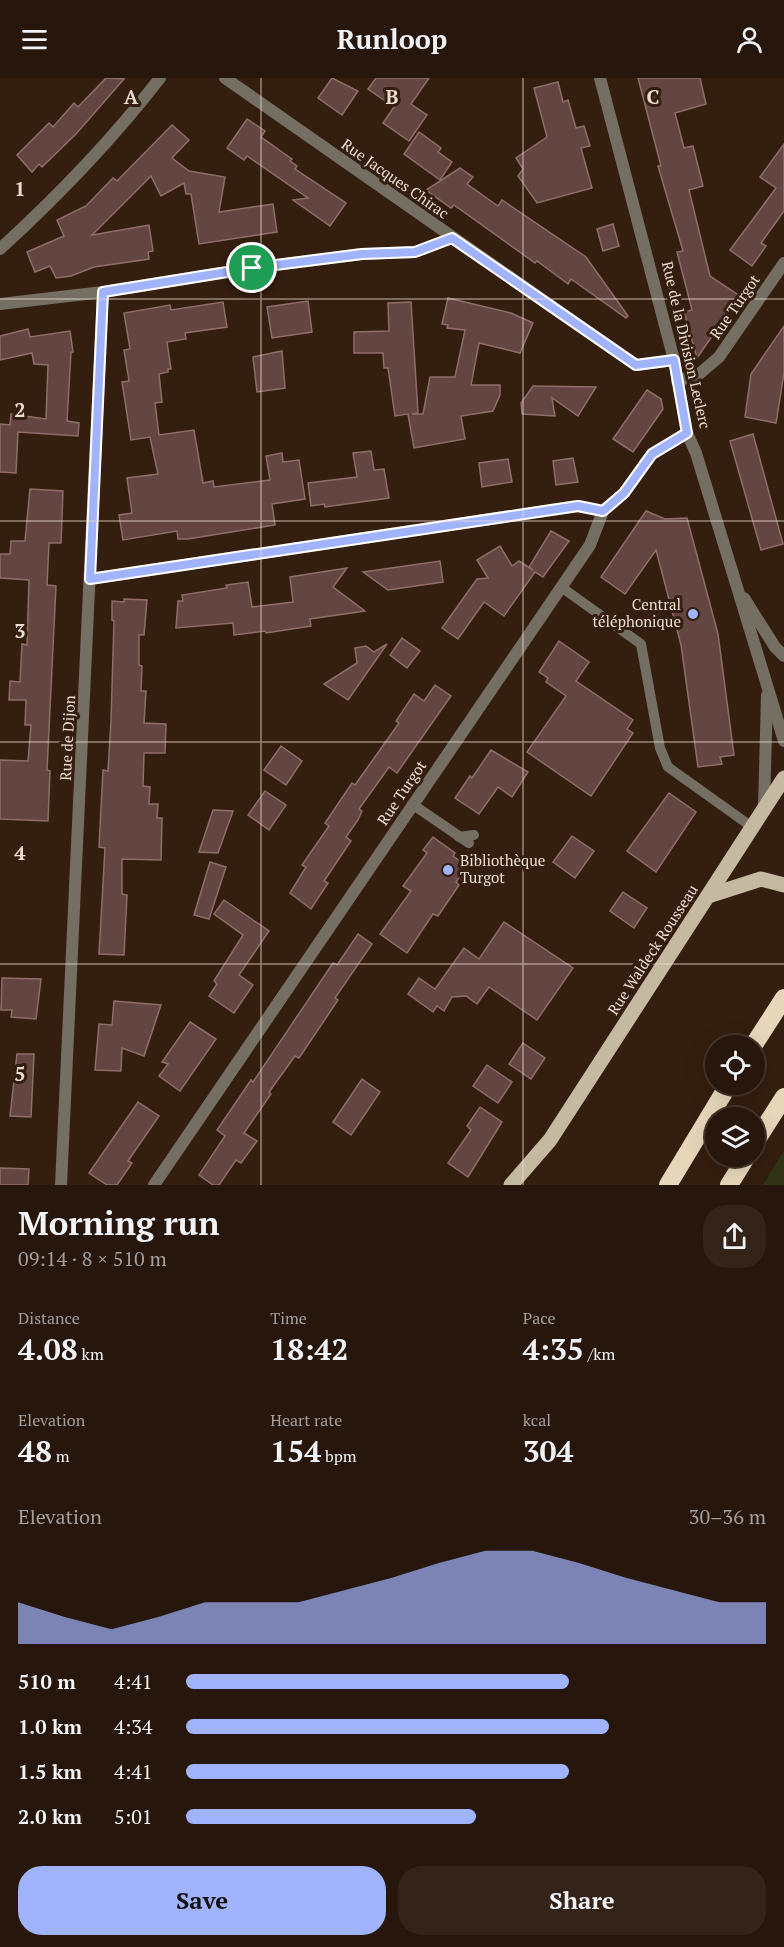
<!DOCTYPE html>
<meta charset="utf-8">
<style>
body{margin:0;font-family:"PT Serif",serif;background:#332319;color:#f1f3f6;height:100vh;display:flex;flex-direction:column;font-size:22px;white-space:nowrap}
*{box-sizing:border-box;margin:0}
p{font-size:20px;color:#a49f9d}
.icon{flex:none;width:33px;height:33px;fill:none;stroke:currentColor;stroke-width:2;stroke-linecap:round;stroke-linejoin:round}
.map{position:relative;height:1107px;overflow:hidden}
.details{display:flex;flex-direction:column;background:#27160b;flex:1}
.details>*{flex:none}
.controls{position:absolute;left:705px;top:957px;display:grid;gap:12px}
.controls a{display:grid;place-items:center;width:60px;height:60px;border-radius:50%;background:#27160b;box-shadow:0 6px 24px #0002,0 0 0 2px #43352c;font-size:30px}
.pin{position:absolute;display:grid;place-items:center;width:51px;height:51px;color:#fff;margin:-26px;border:3px solid #fff;border-radius:50%;box-shadow:0 2px 6px #0007}
.round{display:grid;place-items:center;flex:none;width:63px;height:63px;border-radius:24px;background:#332319}
.overview{display:flex;align-items:center;justify-content:space-between;height:102px;padding:0 18px}
h1{font-size:33px;font-weight:800;line-height:45px}
.metrics{display:grid;grid-template-columns:repeat(3,1fr);gap:9px;height:102px;padding:6px 18px}
.metrics div{display:grid;align-content:center}
.metrics b{font-size:30px;font-weight:800}
.metrics small{font-size:16px;font-weight:400}
.metrics p{font-size:16px}
.chart{height:168px;padding:12px 18px}
.chart p{display:flex;justify-content:space-between}
.chart svg{width:100%;height:108px;margin-top:6px;fill:#a1b3fd;opacity:.7}
.action{display:flex;gap:12px;margin-top:auto;padding:12px 18px}
.action a{flex:1;height:69px;border-radius:24px;background:#a1b3fd;color:#111;font-size:24px;font-weight:800;line-height:69px;text-align:center}
.action a+a{background:#332319;color:#f1f3f6}
ul{padding:0 18px;list-style:none;font-size:20px}
li{display:grid;grid-template-columns:96px 72px 1fr;align-items:center;height:45px}
li i{height:15px;border-radius:8px;background:#a1b3fd}
header{display:flex;justify-content:space-between;align-items:center;height:78px;padding:0 18px;background:#27160b;font-size:27px;font-weight:800}
.map>svg:first-child{display:block}
.green{fill:#313316}
.building{fill:#634542;stroke:#8f6e6a;stroke-width:1.5}
.lines{fill:none;stroke-linecap:round;stroke-linejoin:round}
.service{stroke:#746e63;stroke-width:10}
.minor{stroke:#746e63;stroke-width:12}
.tertiary{stroke:#746e63;stroke-width:12}
.primary{stroke:#c6b9a1;stroke-width:15}
.motorway{stroke:#e6d7ba;stroke-width:18}
.route-casing{stroke:#fff;stroke-width:12}
.route{stroke:#a1b3fd;stroke-width:8}
.grid{fill:none;stroke:#ecddd3;stroke-width:1.5;stroke-opacity:0.55}
.poi-dot{fill:#a1b3fd;stroke:#341e0f;stroke-width:2}
.labels{text-anchor:middle;stroke-width:6;stroke-linejoin:round;paint-order:stroke}
.street-label{font-size:15px;fill:#ecddd3;stroke:#341e0f}
.poi-label{font-size:15px;fill:#ecddd3;stroke:#341e0f;text-anchor:end}
.grid-label{font-size:20px;text-anchor:middle;font-weight:bold;fill:#ecddd3;stroke:#341e0f;stroke-width:6;stroke-linejoin:round;paint-order:stroke}
</style>
<header><svg class="icon" aria-label="menu" viewBox="0 0 24 24"><path d="M4 6h16M4 12h16M4 18h16"/></svg>Runloop<svg class="icon" aria-label="person" viewBox="0 0 24 24"><circle cx="12" cy="8" r="4"/><path d="M4 21q1-7 8-7t8 7"/></svg></header>
<div class="map">
<svg width="784" height="1107" viewBox="0 0 784 1107">
<rect width="100%" height="100%" fill="#341e0f"/>
<polygon class="green" points="784,1072 784,1107 763,1107"/>
<g class="building">
<polygon points="106,0 124,1 76,56 42,89 39,86 32,94 17,77 49,45 53,49 74,25 78,29"/>
<polygon points="332,0 358,13 342,37 318,20"/>
<polygon points="376,0 429,0 411,26 427,37 409,63 383,45 394,29 368,11"/>
<polygon points="638,0 700,0 706,26 675,35 684,70 693,68 703,108 689,112 710,198 740,218 697,280 684,234 692,232 677,174 683,173 658,88 661,88"/>
<polygon points="558,4 563,24 568,22 576,50 584,48 590,68 581,70 592,110 537,125 518,98 523,91 516,80 547,59 534,10"/>
<polygon points="247,41 265,53 261,59 292,81 290,83 297,88 295,91 346,125 330,148 293,122 308,120 247,78 244,82 227,70"/>
<polygon points="172,47 189,62 172,80 189,93 225,99 219,134 273,126 277,154 199,166 191,116 186,116 184,105 161,118 151,98 92,157 149,147 153,173 148,174 149,181 94,189 71,198 56,200 50,188 35,194 27,174 64,158 57,142 86,128 113,100 117,103"/>
<polygon points="419,54 441,70 438,74 452,84 440,102 404,76"/>
<polygon points="784,66 784,133 761,165 766,168 752,188 730,172 776,110 760,99"/>
<polygon points="460,90 473,99 467,106 498,128 502,122 586,179 628,238 626,240 571,201 568,206 537,183 535,185 454,127 451,130 426,112"/>
<polygon points="613,146 619,168 603,173 597,151"/>
<polygon points="448,220 511,235 533,245 520,275 479,265 471,307 500,307 500,317 493,333 461,338 465,361 414,370 408,336 395,338 388,290 384,290 383,275 354,275 354,254 389,253 388,225 411,224 418,335 412,336 423,336 430,299 455,299 465,252 447,250 448,247 442,246"/>
<polygon points="308,223 312,254 272,260 267,229"/>
<polygon points="223,224 227,249 185,255 186,261 167,264 171,291 168,291 168,294 159,296 162,324 155,325 159,357 194,352 203,405 213,403 214,409 270,402 266,378 282,375 283,384 299,382 305,421 272,426 275,447 188,461 178,461 177,453 123,462 119,437 132,435 127,400 158,396 150,359 131,362 122,304 129,303 124,272 130,271 124,235 170,227 171,232"/>
<polygon points="784,248 784,295 776,345 745,339 751,296"/>
<polygon points="28,251 30,259 70,253 73,274 71,274 67,343 79,345 78,358 18,354 16,395 0,394 0,346 10,347 11,336 46,341 48,287 34,286 32,275 0,282 0,258"/>
<polygon points="282,273 285,310 257,314 253,279"/>
<polygon points="533,308 534,308 596,309 578,338 552,320 555,338 522,336 521,325"/>
<polygon points="647,312 661,321 663,331 633,374 613,361"/>
<polygon points="753,356 783,466 761,472 730,363"/>
<polygon points="371,373 374,392 384,391 389,420 325,429 324,426 311,428 308,405 357,399 353,375"/>
<polygon points="573,380 578,404 556,407 553,383"/>
<polygon points="508,381 512,404 482,409 479,385"/>
<polygon points="30,411 63,413 61,465 49,465 47,507 56,508 47,692 50,693 48,743 0,741 0,682 28,683 31,647 25,647 26,622 9,622 10,603 20,604 22,566 27,567 29,502 0,500 0,476 10,476 11,463 25,463"/>
<polygon points="646,433 665,441 687,440 718,556 734,677 720,679 722,686 698,689 681,567 656,472 625,516 601,499"/>
<polygon points="551,453 569,463 543,499 535,494 504,538 484,524 458,561 442,550 477,501 488,500 477,482 500,468 512,488 519,483 533,492 529,489"/>
<polygon points="440,483 443,504 388,512 363,494"/>
<polygon points="347,490 333,509 365,533 310,541 311,548 266,555 265,553 234,557 233,545 176,550 178,523 183,523 182,517 227,510 226,507 248,504 252,529 293,524 290,499"/>
<polygon points="124,521 147,522 144,557 139,557 139,587 142,588 141,613 146,613 144,645 166,646 165,675 144,675 143,708 150,709 149,726 158,726 157,740 162,740 161,782 122,781 122,816 127,817 124,877 99,876 105,770 99,769 103,692 108,693 111,643 114,543 112,542 112,523 124,524"/>
<polygon points="402,560 420,573 407,590 390,577"/>
<polygon points="559,563 589,584 576,603 633,642 627,651 633,655 591,718 527,674 566,618 546,604 548,600 539,594"/>
<polygon points="387,566 348,622 324,606 357,585 355,570 366,568 374,574"/>
<polygon points="435,607 451,618 397,695 389,689 359,731 362,733 358,742 346,759 351,763 324,803 328,805 311,831 290,815 306,789 302,787 329,748 325,745 352,705 355,707 399,645 396,643 414,616 424,623"/>
<polygon points="281,668 302,683 286,707 264,692"/>
<polygon points="491,672 528,694 512,719 498,709 479,736 455,720 470,698 472,700"/>
<polygon points="265,713 286,727 269,752 248,737"/>
<polygon points="669,715 696,734 656,794 627,773"/>
<polygon points="213,732 233,733 218,775 199,774"/>
<polygon points="572,758 594,773 575,800 553,784"/>
<polygon points="433,759 455,775 453,778 467,788 456,804 459,807 438,838 433,836 407,875 380,856 411,813 403,808 427,775 423,772"/>
<polygon points="210,784 226,789 209,841 194,837"/>
<polygon points="623,814 647,830 634,850 610,833"/>
<polygon points="224,822 269,853 239,897 253,907 234,935 209,918 217,906 214,903 243,857 214,836"/>
<polygon points="504,844 573,890 537,942 489,909 477,926 466,918 452,919 444,933 437,928 433,934 408,916 419,900 435,911 464,870 479,881"/>
<polygon points="358,856 372,866 335,920 338,922 299,980 295,978 269,1014 271,1016 244,1055 257,1063 241,1085 236,1082 219,1107 213,1107 199,1097 225,1058 217,1052 251,1002 253,1004 333,885 337,887"/>
<polygon points="2,900 41,901 36,941 11,939 12,932 1,932"/>
<polygon points="114,923 161,927 144,978 122,970 121,993 95,992 99,946 112,947"/>
<polygon points="190,944 216,961 180,1013 159,998 168,986 162,984"/>
<polygon points="523,965 545,980 531,1001 509,986"/>
<polygon points="17,976 34,976 31,1039 10,1038"/>
<polygon points="487,987 512,1004 498,1025 473,1008"/>
<polygon points="362,1001 380,1014 351,1057 333,1044"/>
<polygon points="138,1024 159,1038 128,1083 132,1085 117,1107 107,1107 89,1095"/>
<polygon points="480,1029 502,1044 468,1099 448,1085 471,1052 467,1048"/>
<polygon points="0,1090 29,1091 28,1107 0,1107"/>
</g>
<g class="lines">
<g class="service">
<polyline points="561,509 641,566 660,670 668,689 752,749"/>
<polyline points="412,726 469,765"/>
<polyline points="459,759 474,757"/>
</g>
<g class="minor">
<polyline points="225,0 636,287 674,282"/>
<path d="M0,171C58,118 112,62 160,0"/>
<polyline points="0,226 103,214 252,190 362,176 415,174 452,160"/>
<polyline points="677,303 698,297 719,279 784,185"/>
<polyline points="90,501 578,428 603,433"/>
<polyline points="61,1107 103,214"/>
<polyline points="154,1107 590,467 603,433 624,415 652,376 687,355"/>
</g>
<g class="tertiary">
<polyline points="600,0 674,282 687,355 696,375 784,663"/>
<polyline points="744,520 775,569 784,578"/>
<polyline points="764,730 767,617"/>
</g>
<g class="primary">
<polyline points="711,817 761,801 784,807"/>
<polyline points="511,1107 550,1062 784,700"/>
</g>
<g class="motorway">
<polyline points="753,968 784,920"/>
<polyline points="754,1066 784,1019"/>
<polyline points="668,1107 729,1006"/>
<polyline points="729,1107 747,1078"/>
</g>
</g>
<g class="lines">
<defs>
<polygon id="route" points="452,160 636,287 674,282 687,355 652,376 624,415 603,433 578,428 90,501 103,214 252,190 362,176 415,174"/>
</defs>
<use href="#route" class="route-casing"/>
<use href="#route" class="route"/>
</g>
<path class="grid" d="M261,0V1107M523,0V1107M0,221H784M0,443H784M0,664H784M0,886H784"/>
<g class="poi-dot">
<circle cx="693" cy="536" r="6"/>
<circle cx="448" cy="792" r="6"/>
</g>
<g class="labels">
<g class="street-label">
<text transform="translate(395 101) rotate(35)" y="5">Rue Jacques Chirac</text>
<text transform="translate(735 229) rotate(-55)" y="5">Rue Turgot</text>
<text transform="translate(686 267) rotate(77)" y="5">Rue de la Division Leclerc</text>
<text transform="translate(68 660) rotate(-87)" y="5">Rue de Dijon</text>
<text transform="translate(402 715) rotate(-56)" y="5">Rue Turgot</text>
<text transform="translate(653 872) rotate(-57)" y="5">Rue Waldeck Rousseau</text>
</g>
<g class="poi-label">
<text x="681" y="532">Central<tspan x="681" dy="17">téléphonique</tspan></text>
<text x="460" y="788" text-anchor="start">Bibliothèque<tspan x="460" dy="17">Turgot</tspan></text>
</g>
</g>
<g class="grid-label">
<text x="131" y="26">A</text>
<text x="392" y="26">B</text>
<text x="653" y="26">C</text>
<text x="20" y="118">1</text>
<text x="20" y="339">2</text>
<text x="20" y="560">3</text>
<text x="20" y="782">4</text>
<text x="20" y="1003">5</text>
</g>
</svg>
<div class="controls">
<a><svg class="icon" aria-label="locate" viewBox="0 0 24 24"><circle cx="12" cy="12" r="6"/><path d="M12 2v4M12 18v4M2 12h4M18 12h4"/></svg></a>
<a><svg class="icon" aria-label="layers" viewBox="0 0 24 24"><path d="M12 4l9 5-9 5-9-5zM3 14l9 5 9-5"/></svg></a>
</div>
<div class="pin" style="left:252px;top:190px;background:#1e9e55"><svg class="icon" aria-label="arrive" viewBox="0 0 24 24"><path d="M6 21V4h12l-3 4 3 4H6"/></svg></div>
</div>
<section class="details">
<div class="overview"><div><h1>Morning run</h1><p>09:14 · 8 × 510 m</p></div><a class="round"><svg class="icon" aria-label="share" viewBox="0 0 24 24"><path d="M12 15V3M7 8l5-5 5 5M5 13v7h14v-7"/></svg></a></div>
<div class="metrics">
<div><p>Distance</p><b>4.08<small> km</small></b></div>
<div><p>Time</p><b>18:42</b></div>
<div><p>Pace</p><b>4:35<small> /km</small></b></div>
</div>
<div class="metrics">
<div><p>Elevation</p><b>48<small> m</small></b></div>
<div><p>Heart rate</p><b>154<small> bpm</small></b></div>
<div><p>kcal</p><b>304</b></div>
</div>
<div class="chart"><p><span>Elevation</span>30–36 m</p>
<svg viewBox="0 0 160 44" preserveAspectRatio="none"><path d="M0 44V27L10 33L20 38L30 33L40 27L50 27L60 27L70 22L80 17L90 11L100 6L110 6L120 11L130 17L140 22L150 27L160 27V44z"/></svg>
</div>
<ul>
<li><b>510 m</b>4:41<i style="width:66%"></i></li>
<li><b>1.0 km</b>4:34<i style="width:73%"></i></li>
<li><b>1.5 km</b>4:41<i style="width:66%"></i></li>
<li><b>2.0 km</b>5:01<i style="width:50%"></i></li>
</ul>
<div class="action"><a>Save</a><a>Share</a></div>
</section>
